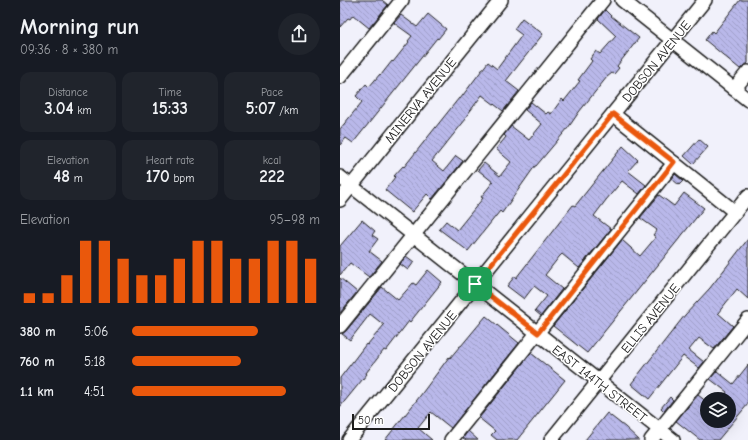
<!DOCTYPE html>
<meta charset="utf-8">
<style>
body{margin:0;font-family:"Comic Neue",sans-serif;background:#20242c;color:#f1f3f6;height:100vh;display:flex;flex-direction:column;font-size:15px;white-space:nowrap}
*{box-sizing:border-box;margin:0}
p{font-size:13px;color:#9ea1a6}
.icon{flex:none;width:22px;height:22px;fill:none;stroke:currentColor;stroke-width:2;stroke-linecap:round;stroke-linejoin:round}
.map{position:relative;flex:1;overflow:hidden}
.details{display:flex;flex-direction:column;background:#171b24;width:340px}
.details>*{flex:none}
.fabs{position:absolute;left:360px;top:392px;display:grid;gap:8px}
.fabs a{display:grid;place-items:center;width:36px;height:36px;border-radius:50%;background:#171b24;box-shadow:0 4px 16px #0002;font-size:20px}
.scale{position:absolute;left:12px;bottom:10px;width:78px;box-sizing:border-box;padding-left:4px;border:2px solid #1c1c1c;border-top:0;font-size:11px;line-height:14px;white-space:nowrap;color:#1c1c1c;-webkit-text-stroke:3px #fff;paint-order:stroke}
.pin{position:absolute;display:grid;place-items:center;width:34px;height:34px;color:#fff;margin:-17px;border-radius:8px;box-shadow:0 2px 6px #0006}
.round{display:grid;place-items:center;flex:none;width:42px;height:42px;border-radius:21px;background:#20242c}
.head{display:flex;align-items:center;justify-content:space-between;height:68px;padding:0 20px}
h1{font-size:22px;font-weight:800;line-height:30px}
.figures{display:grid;grid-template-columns:repeat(3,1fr);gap:6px;height:68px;padding:4px 20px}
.figures div{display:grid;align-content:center;border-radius:10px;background:#20242c;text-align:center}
.figures b{font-size:17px;font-weight:800}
.figures small{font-size:11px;font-weight:400}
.figures p{font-size:11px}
.chart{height:112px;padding:8px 20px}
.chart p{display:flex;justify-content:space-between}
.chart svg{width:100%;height:72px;margin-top:4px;stroke:#ea580c;stroke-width:6}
ul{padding:0 20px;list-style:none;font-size:13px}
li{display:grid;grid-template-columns:64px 48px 1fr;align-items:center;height:30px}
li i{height:10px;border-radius:5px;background:#ea580c}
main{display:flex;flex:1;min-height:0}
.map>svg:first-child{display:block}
.building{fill:url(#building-back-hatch);stroke:#1c1c1c}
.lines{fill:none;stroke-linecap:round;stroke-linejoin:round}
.minor-casing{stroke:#1c1c1c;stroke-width:16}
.minor{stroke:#fff;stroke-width:13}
.route-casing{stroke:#fff;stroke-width:8}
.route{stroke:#ea580c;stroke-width:5}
.labels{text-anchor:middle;stroke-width:3;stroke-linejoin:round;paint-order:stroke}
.street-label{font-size:13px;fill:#1c1c1c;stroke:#fff}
</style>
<main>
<section class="details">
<div class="head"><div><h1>Morning run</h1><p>09:36 · 8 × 380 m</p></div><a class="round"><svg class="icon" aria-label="share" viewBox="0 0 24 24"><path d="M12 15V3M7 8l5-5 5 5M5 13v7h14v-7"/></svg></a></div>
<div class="figures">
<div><p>Distance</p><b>3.04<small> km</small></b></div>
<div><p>Time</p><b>15:33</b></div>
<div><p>Pace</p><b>5:07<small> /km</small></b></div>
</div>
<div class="figures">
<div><p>Elevation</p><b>48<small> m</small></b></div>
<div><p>Heart rate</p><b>170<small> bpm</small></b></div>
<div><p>kcal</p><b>222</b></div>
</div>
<div class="chart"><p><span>Elevation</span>95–98 m</p>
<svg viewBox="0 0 160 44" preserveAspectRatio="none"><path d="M5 44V38M15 44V38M25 44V27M35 44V6M45 44V6M55 44V17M65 44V27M75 44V27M85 44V17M95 44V6M105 44V6M115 44V17M125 44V17M135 44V6M145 44V6M155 44V17"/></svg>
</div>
<ul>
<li><b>380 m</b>5:06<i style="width:67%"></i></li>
<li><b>760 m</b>5:18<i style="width:58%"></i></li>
<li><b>1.1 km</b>4:51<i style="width:82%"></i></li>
</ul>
</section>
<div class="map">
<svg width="408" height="440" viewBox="0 0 408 440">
<defs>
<pattern id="building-back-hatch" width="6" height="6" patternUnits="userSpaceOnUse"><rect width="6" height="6" fill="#b9b8ea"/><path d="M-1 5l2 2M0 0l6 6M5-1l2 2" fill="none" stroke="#9e9ec8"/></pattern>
</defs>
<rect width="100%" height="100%" fill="#f1f1fb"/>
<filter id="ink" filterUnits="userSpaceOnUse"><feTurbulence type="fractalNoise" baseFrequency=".025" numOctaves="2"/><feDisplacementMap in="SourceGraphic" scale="8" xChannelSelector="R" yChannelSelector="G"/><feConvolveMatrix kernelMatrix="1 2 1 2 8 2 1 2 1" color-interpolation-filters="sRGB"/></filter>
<g filter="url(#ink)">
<g class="building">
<polygon points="0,0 42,0 48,5 29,28 13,15 10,19 8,18 0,27"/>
<polygon points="400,0 408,0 408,63 400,69 365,40 372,31 374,33"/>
<polygon points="265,10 271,16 299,38 277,66 279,68 274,74 272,73 267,77 239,112 228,128 196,166 195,166 162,213 160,211 128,251 99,229 106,221 117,230 143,198 141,197 153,182 138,170 144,163 160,176 171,162 156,149 166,137 164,135 171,126 189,140 202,124 185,110 191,102 206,114 208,112 211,114 222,99 224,101 240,81 238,80 252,61 250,59 256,51 260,54 276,36 258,19"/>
<polygon points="88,14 106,29 98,39 97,38 13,143 6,138 0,145 0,129 22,102 16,96 26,84 29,87 40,74 41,75 52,61 53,62 69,42 68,41 72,36 54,23 61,15 77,27"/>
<polygon points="182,18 203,34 166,81 179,91 163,111 142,95 125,118 126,119 92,161 104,171 116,156 123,161 92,199 87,194 72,212 45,190 55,177 54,176 63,166 64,167 119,98 120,99 148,62 157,69 182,35 174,29"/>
<polygon points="359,139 368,147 353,164 344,156"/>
<polygon points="283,146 298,160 288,171 306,185 299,194 282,181 266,200 254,216 271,229 239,268 222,254 219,257 205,275 222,289 201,316 195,311 207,296 194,286 184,299 167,286 175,276 176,278 233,205 235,206"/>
<polygon points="335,174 343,181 339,185 332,179"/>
<polygon points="344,193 364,208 247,353 213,326 282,240 300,256 316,237 313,235 317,230 300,218 319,195 334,206"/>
<polygon points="22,220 35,231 32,235 38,239 29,251 42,261 29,277 10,263 0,275 0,246"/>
<polygon points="408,239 408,299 397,289 378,313 393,326 374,349 359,338 349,350 364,362 359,368 343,356 309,399 291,384 345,315 370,288"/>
<polygon points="66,256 74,262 68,270 60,264"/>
<polygon points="88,270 102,282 70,322 69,321 46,351 44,350 26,373 27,374 0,407 0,378 26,344 27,345 44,325 30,314 10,340 2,334 6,331 42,287 58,300 73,283 76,285"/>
<polygon points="0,278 17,292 0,313"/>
<polygon points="146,316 179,343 111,428 91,412 78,428 92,440 45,440 77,400 109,357 110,358 120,346 121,346"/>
<polygon points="191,353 225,380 177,440 157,440 151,435 155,431 139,418"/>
<polygon points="408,365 408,404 378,440 360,440 336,421 358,395 367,402 367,421 389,421 389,399 382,399 387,392 370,379 377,371 393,384"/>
<polygon points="330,397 333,400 324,411 321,408"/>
<polygon points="267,413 285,427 299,440 245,440"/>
<polygon points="128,431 138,440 126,440 123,438"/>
</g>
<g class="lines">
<defs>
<g id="minor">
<polyline points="282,0 408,100"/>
<polyline points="0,77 62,0"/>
<polyline points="394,89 408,72"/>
<polyline points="273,114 395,212"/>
<polyline points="0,177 333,440"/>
<polyline points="0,200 161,0"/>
<polyline points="0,326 263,0"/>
<polyline points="9,440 365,0"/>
<polyline points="111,440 334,163"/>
<polyline points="211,440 408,196"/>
<polyline points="311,440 408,320"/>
</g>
</defs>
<use href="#minor" class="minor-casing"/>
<use href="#minor" class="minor"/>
</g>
</g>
<g class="lines" filter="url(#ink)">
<defs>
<polygon id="route" points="273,114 334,162 198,333 135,284"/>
</defs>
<use href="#route" class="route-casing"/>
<use href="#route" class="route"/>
</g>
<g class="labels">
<g class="street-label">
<text transform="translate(316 61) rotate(-51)" y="5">DOBSON AVENUE</text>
<text transform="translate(80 100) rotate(-51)" y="5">MINERVA AVENUE</text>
<text transform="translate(310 318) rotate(-51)" y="5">ELLIS AVENUE</text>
<text transform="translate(82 351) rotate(-51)" y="5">DOBSON AVENUE</text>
<text transform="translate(260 383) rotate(38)" y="5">EAST 144TH STREET</text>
</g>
</g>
</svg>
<div class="fabs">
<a><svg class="icon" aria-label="layers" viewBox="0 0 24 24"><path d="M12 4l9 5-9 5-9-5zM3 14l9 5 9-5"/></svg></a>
</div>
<div class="scale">50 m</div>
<div class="pin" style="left:135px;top:284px;background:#1e9e55"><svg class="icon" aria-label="arrive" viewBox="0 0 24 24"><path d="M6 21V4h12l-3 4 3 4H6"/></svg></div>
</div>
</main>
